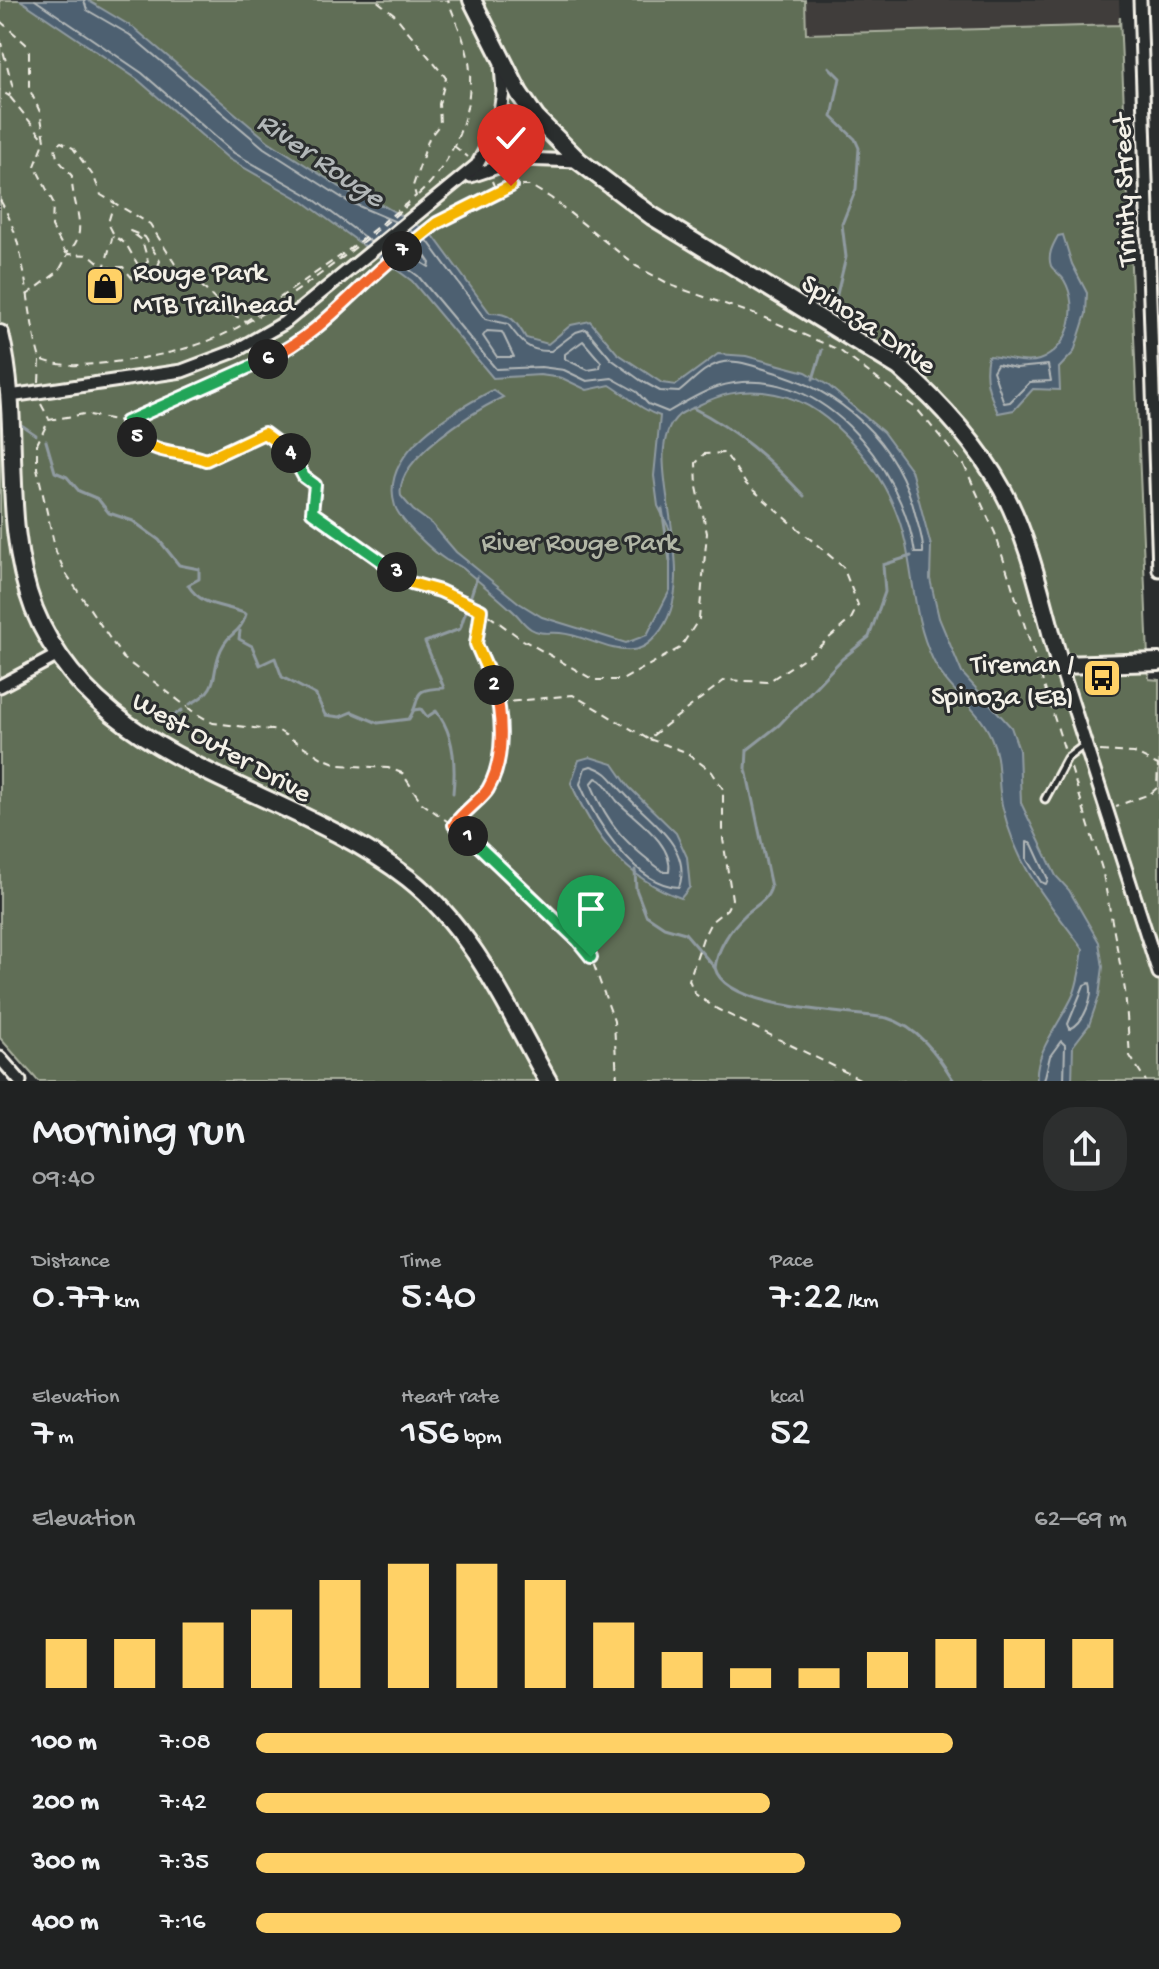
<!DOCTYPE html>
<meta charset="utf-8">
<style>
body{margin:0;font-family:"Gochi Hand",sans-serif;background:#2d2f2f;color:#f1f3f6;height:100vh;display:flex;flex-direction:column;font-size:30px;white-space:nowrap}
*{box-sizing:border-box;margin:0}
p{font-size:26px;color:#a2a4a5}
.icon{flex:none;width:44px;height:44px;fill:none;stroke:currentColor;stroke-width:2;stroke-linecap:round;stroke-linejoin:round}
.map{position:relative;height:1081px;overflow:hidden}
.sheet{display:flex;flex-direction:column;background:#202222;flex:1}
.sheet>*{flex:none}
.pin{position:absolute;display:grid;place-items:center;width:68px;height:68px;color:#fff;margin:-82px -34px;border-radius:50% 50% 50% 0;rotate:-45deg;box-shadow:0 0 8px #0007}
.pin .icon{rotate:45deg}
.km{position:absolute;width:40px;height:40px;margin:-20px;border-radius:50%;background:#222;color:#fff;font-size:22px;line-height:40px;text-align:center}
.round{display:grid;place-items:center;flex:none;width:84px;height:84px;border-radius:32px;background:#2d2f2f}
.head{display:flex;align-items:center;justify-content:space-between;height:136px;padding:0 32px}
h1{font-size:44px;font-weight:600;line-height:60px}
.metrics{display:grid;grid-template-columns:repeat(3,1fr);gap:12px;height:136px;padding:8px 32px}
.metrics div{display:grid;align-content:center}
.metrics b{font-size:40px;font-weight:600}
.metrics small{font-size:22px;font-weight:400}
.metrics p{font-size:22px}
.chart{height:224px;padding:16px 32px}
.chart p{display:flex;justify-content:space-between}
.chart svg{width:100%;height:144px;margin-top:8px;stroke:#ffd166;stroke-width:6}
ul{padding:0 32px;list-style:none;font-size:26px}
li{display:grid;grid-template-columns:128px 96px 1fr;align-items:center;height:60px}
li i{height:20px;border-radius:10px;background:#ffd166}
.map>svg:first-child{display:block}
.built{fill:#403d3b}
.green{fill:#616e56;stroke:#aab09f;stroke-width:2}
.water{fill:#4e6171;stroke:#909ba1;stroke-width:2}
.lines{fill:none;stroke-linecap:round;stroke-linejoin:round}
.shore{stroke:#b2b7b8;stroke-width:2}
.stream{stroke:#909ba1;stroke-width:3}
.lane-casing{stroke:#f4f1e8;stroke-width:11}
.street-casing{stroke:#f4f1e8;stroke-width:17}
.secondary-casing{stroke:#f4f1e8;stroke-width:22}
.path{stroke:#f4f1e8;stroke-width:2;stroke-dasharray:8 6;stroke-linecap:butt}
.lane{stroke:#2a2d2e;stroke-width:5}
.street{stroke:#2a2d2e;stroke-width:11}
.secondary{stroke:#2a2d2e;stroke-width:16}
.split-1-casing{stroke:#fff;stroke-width:16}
.split-2-casing{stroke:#fff;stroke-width:16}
.split-3-casing{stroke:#fff;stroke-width:16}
.split-4-casing{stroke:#fff;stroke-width:16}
.split-5-casing{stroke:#fff;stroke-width:16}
.split-6-casing{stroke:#fff;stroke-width:16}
.split-7-casing{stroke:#fff;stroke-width:16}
.split-8-casing{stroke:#fff;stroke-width:16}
.split-1{stroke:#22a559;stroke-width:10}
.split-2{stroke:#f0652b;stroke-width:10}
.split-3{stroke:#f5b400;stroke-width:10}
.split-4{stroke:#22a559;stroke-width:10}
.split-5{stroke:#f5b400;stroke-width:10}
.split-6{stroke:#22a559;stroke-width:10}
.split-7{stroke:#f0652b;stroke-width:10}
.split-8{stroke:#f5b400;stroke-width:10}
.labels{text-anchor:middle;stroke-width:6;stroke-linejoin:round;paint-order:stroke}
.street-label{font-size:28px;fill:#f4f1e8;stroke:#2a2d2e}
.poi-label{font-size:28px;fill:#f4f1e8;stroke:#2a2d2e;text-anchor:start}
.park-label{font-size:28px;fill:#b2b6a6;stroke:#2a2d2e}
.water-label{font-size:30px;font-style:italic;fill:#b2b7b8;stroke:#2a2d2e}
</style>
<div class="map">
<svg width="1159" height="1081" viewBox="0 0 1159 1081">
<rect width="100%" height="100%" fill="#2a2d2e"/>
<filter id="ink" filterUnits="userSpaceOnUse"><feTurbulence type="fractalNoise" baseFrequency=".0125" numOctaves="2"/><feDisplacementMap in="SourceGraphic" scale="16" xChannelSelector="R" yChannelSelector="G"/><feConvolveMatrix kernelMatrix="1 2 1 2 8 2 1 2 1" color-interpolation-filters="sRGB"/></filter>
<g filter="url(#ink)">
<polygon class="built" points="805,0 1119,0 1120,25 806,34"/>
<polygon class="green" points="0,0 805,0 806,34 1119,25 1120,16 1149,679 1159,680 1159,1081 38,1081 0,1038"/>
<g class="water">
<path d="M20,0H87L134,28L268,141L351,194L384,206L432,234L490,313C511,313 516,321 526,338L548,344L571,325L590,321L617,353L662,383L676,385L718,354L746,356L806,372L829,386L883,432L911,470L931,546L930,579L939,618L962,673L1011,727L1019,750L1021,803L1056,876L1069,890L1099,942L1103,967L1099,996L1089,1025L1073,1046L1072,1081H1037C1034,1051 1063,1020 1074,993C1079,979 1081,964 1083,949C1047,899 1019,872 1003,809C996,785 1002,761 991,737C978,707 947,690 933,660C915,623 914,584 906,545C897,502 876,467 846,436C821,411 799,396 763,392C738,390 721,394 699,405C694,408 684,411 679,415C633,455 709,574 657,635C650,643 643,649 632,650C609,652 584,635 560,633C549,632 541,635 531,629C524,625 521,619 516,614C500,599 482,584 465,570C459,564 453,564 446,560C432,551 400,521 395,506C378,452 455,410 493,390L503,397C475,411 394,459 401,496L413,510L432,524L456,552L519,603L542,617L626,643L647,635L670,590V530L658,506L654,476L660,416C641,410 628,396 610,385L587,390L562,378L540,375L493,378L412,281L304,202L229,159L137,79Z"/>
<path d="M1063,235L1072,264L1087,293L1086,314L1074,352L1059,368L1060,390L1033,389L1014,410L998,413C989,393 983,378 988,356C1003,356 1024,365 1039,360C1070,349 1080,307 1064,280C1061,275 1054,271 1051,266C1047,255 1053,245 1058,236Z"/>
<path d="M590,757L613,764L629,787L676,833L687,857L690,887L681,898C624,878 594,836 571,783L579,760Z"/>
</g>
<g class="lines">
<g class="shore">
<polyline points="35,0 142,73 234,153 308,195 371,242"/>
<polyline points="84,0 87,10 130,35 264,148 347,201 396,222"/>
<polyline points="392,244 429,267 430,263 419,247 401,237"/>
<path d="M384,251L418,276L496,369L541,367L564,370L587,381L612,378L637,392L648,404L668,412C682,404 701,392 717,387C817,357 902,465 915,553H923C924,541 919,529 916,517C898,441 841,390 767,370C753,366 733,358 719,363C703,368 692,382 679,392L660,391L640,380L611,359L586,329L576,332L551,351C528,352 521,342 508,324L485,319L427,240L409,230"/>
<polygon points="487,331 502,332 514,357 497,357 483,336"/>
<polygon points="583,341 601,362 600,368 588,370 565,359 565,354"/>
<polygon points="997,364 1016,368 1048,365 1051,381 1030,382 1010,402 1004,403 993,371"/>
<path d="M591,766C610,772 611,780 624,793C647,819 693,846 679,887C635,886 595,820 580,784L585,768Z"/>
<path d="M596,778C606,782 610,793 617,801C634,819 674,843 669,872H664C626,844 609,827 591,784Z"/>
<polygon points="1027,842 1032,844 1048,879 1046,884 1041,882 1027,860"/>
<path d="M1090,983C1094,997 1084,1023 1070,1029L1068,1024L1084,985Z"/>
<polyline points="1044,1081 1050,1056 1061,1041 1065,1045 1064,1081"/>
</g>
<g class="stream">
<polyline points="829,67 840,78 832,117 855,139 859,148 856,189 842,224 846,257 831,319"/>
<polyline points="827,336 828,333"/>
<polyline points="813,379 822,350"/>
<path d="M693,408C737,430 770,460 804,496"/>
<polyline points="17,422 36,435"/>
<path d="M46,441L55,472L67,477L79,491L98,499L109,513L133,521L159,540L179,565L199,569V579L188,585C202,608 225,604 246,614C241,633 232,631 224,644C208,669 225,687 190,704"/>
<polyline points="662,509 670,561"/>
<path d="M911,556L883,565L885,592L869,637L842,659L779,725L747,750L746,769L771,887C767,902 755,905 744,916C731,928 717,949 715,968C726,1010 851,1012 887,1018C918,1027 937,1054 954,1081"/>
<path d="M240,631L239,639L252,646L260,665L275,658L282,677L316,695L325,715L340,717L352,712L378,723L409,719C424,696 408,689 444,688L425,642L460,629L477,577"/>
<path d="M414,710L421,709L427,717L436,711C454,733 456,764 453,793"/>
<polyline points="164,722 182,710"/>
<polyline points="635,870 636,889 646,915 664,927 685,933 715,968"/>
</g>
<defs>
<polyline id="lane" points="1045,799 1067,758 1084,745"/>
<g id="street">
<polyline points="1140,0 1159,570"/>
<polyline points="471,176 522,159 578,161"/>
<polyline points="10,396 182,371 235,351 284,323 477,165 498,126 503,92 501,66"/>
<polyline points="1060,665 1159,973"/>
<polyline points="0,686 58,655"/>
<polyline points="0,1058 20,1081"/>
</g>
<g id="secondary">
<path d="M472,0L519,93L536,118L579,161L652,216L899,367C940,403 976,442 1002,489C1031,542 1043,607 1060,665L1159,662"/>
<path d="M0,334C22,425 0,521 34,609C98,768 286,783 408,878C474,930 508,1010 548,1081"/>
</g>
</defs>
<use href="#lane" class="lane-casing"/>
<use href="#street" class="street-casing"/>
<use href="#secondary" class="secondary-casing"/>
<g class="path">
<path d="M0,21L26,44L29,52V88L40,112L45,140L35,166L53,202L52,227L66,253C93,234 70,202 72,176L57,158L55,147L61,142L73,148L94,177L101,195L150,224L175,264L194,278L227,312L246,321L346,252L416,196L413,186L429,138L440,124L439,104L446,78L394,14L376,0"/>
<polyline points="0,39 13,88 9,96 0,90"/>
<polyline points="10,97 44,139"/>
<polyline points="454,146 468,157"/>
<polyline points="492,181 497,193"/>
<path d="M418,195C451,166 472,115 470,72C469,47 456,23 448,0"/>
<path d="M0,200C28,246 25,308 40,359C62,368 83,365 106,363C143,359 183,352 218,337C279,310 356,248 408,205"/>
<polyline points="113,233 108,223 113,206"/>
<polyline points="100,284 113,235 126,244 138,265 144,266 148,261 142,240 130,231 145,237 160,261 154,275 136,283 123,267 103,268"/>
<polyline points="27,295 59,271 68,254 90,255 103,266"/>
<polyline points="39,382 40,361"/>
<polyline points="41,404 49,419"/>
<path d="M127,423C157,464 168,444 206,460L264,433C296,448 292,470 315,485L312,512L411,583L440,591L481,610L523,640L594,680H622L680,648L699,619L707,533L697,487L696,463L704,454L725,453L746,484L843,567L858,605L851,619L813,652L768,682L725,680L648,739L573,695L499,703L489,668L476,644L481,610"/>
<polyline points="649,739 686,752 712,772 723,789 723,839 732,899 727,909 711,922 703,938 689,980 695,994 717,1009 864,1081"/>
<polyline points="1100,751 1134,753 1158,765 1157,788 1150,794 1116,806"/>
<polyline points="1071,768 1102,869 1125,990 1130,1056 1146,1081"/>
<path d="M454,825C463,811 474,804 485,792C504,771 500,730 499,704"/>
<polyline points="617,1081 614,1021 591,957 476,842 422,803 402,773 388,768 340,765 322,758 279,731 213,723 195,713 123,658 65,572 56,552 37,468 37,444 49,420 84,414 126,422 284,352 362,290 373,273 437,223 511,186 531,186 551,198 636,266 673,286 765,318 839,350 917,409 964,465 995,533 1065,751"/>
</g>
<use href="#lane" class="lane"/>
<use href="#street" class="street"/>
<use href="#secondary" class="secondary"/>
</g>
</g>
<g class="lines" filter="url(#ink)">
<defs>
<polyline id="split-1" points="468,836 578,941 591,957"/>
<path id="split-2" d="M468,836L454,825C463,812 483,798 488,789C505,760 503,716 494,685"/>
<polyline id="split-3" points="397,572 411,583 440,591 481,610 476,644 494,685"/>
<polyline id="split-4" points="291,453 304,477 315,485 312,512 397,572"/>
<path id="split-5" d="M137,437C159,456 181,450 206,460L264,433L291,453"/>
<polyline id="split-6" points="137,437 126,422 268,359"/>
<path id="split-7" d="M268,359C321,334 357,286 402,251"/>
<polyline id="split-8" points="402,251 437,223 511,186"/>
</defs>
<use href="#split-1" class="split-1-casing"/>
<use href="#split-2" class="split-2-casing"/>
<use href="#split-3" class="split-3-casing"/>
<use href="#split-4" class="split-4-casing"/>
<use href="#split-5" class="split-5-casing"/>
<use href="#split-6" class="split-6-casing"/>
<use href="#split-7" class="split-7-casing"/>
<use href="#split-8" class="split-8-casing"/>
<use href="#split-1" class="split-1"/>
<use href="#split-2" class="split-2"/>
<use href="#split-3" class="split-3"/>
<use href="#split-4" class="split-4"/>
<use href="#split-5" class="split-5"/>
<use href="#split-6" class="split-6"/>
<use href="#split-7" class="split-7"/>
<use href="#split-8" class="split-8"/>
</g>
<defs>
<symbol id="shop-square" viewBox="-11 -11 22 22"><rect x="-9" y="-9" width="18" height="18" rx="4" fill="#ffd166" stroke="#2a2d2e"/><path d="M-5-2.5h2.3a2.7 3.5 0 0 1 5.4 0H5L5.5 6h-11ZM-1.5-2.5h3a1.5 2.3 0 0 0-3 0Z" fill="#111"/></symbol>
<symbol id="bus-square" viewBox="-11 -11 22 22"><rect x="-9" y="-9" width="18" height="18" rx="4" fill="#ffd166" stroke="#2a2d2e"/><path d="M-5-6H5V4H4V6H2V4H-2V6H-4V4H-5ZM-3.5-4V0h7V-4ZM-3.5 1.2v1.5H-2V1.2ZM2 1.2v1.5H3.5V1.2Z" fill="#111"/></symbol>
</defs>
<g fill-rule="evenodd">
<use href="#shop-square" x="83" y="264" width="44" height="44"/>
<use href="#bus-square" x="1080" y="656" width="44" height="44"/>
</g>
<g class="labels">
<g class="street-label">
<text transform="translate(1122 190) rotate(-92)" y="10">Trinity Street</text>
<text transform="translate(870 322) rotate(34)" y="10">Spinoza Drive</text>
<text transform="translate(223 745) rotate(29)" y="10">West Outer Drive</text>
</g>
<g class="poi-label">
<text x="133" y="280">Rouge Park<tspan x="133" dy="32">MTB Trailhead</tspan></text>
<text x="1074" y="672" text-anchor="end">Tireman /<tspan x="1074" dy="32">Spinoza (EB)</tspan></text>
</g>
<g class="park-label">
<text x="580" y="550">River Rouge Park</text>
</g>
<g class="water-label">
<text transform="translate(322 158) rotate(34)" y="10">River Rouge</text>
</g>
</g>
</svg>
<div class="pin" style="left:591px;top:957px;background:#1e9e55"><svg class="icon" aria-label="arrive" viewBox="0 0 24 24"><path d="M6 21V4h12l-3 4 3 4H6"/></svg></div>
<div class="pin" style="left:511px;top:186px;background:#d93025"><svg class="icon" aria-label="check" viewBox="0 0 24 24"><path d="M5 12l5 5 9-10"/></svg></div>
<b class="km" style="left:468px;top:836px">1</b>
<b class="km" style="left:494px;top:685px">2</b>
<b class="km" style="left:397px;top:572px">3</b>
<b class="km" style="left:291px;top:453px">4</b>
<b class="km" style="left:137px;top:437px">5</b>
<b class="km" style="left:268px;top:359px">6</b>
<b class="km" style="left:402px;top:251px">7</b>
</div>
<section class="sheet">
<div class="head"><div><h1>Morning run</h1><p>09:40</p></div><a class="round"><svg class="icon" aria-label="share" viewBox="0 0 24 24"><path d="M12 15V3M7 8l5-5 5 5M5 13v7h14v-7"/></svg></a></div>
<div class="metrics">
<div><p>Distance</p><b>0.77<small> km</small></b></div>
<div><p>Time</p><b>5:40</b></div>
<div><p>Pace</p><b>7:22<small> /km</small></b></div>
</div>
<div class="metrics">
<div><p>Elevation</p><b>7<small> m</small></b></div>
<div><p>Heart rate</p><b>156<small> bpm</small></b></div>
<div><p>kcal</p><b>52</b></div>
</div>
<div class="chart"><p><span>Elevation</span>62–69 m</p>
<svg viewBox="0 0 160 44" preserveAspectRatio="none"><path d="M5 44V29M15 44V29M25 44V24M35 44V20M45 44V11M55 44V6M65 44V6M75 44V11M85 44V24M95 44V33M105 44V38M115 44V38M125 44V33M135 44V29M145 44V29M155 44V29"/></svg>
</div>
<ul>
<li><b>100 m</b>7:08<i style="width:80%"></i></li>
<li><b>200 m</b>7:42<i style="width:59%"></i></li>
<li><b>300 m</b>7:35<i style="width:63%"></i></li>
<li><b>400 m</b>7:16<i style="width:74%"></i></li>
</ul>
</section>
